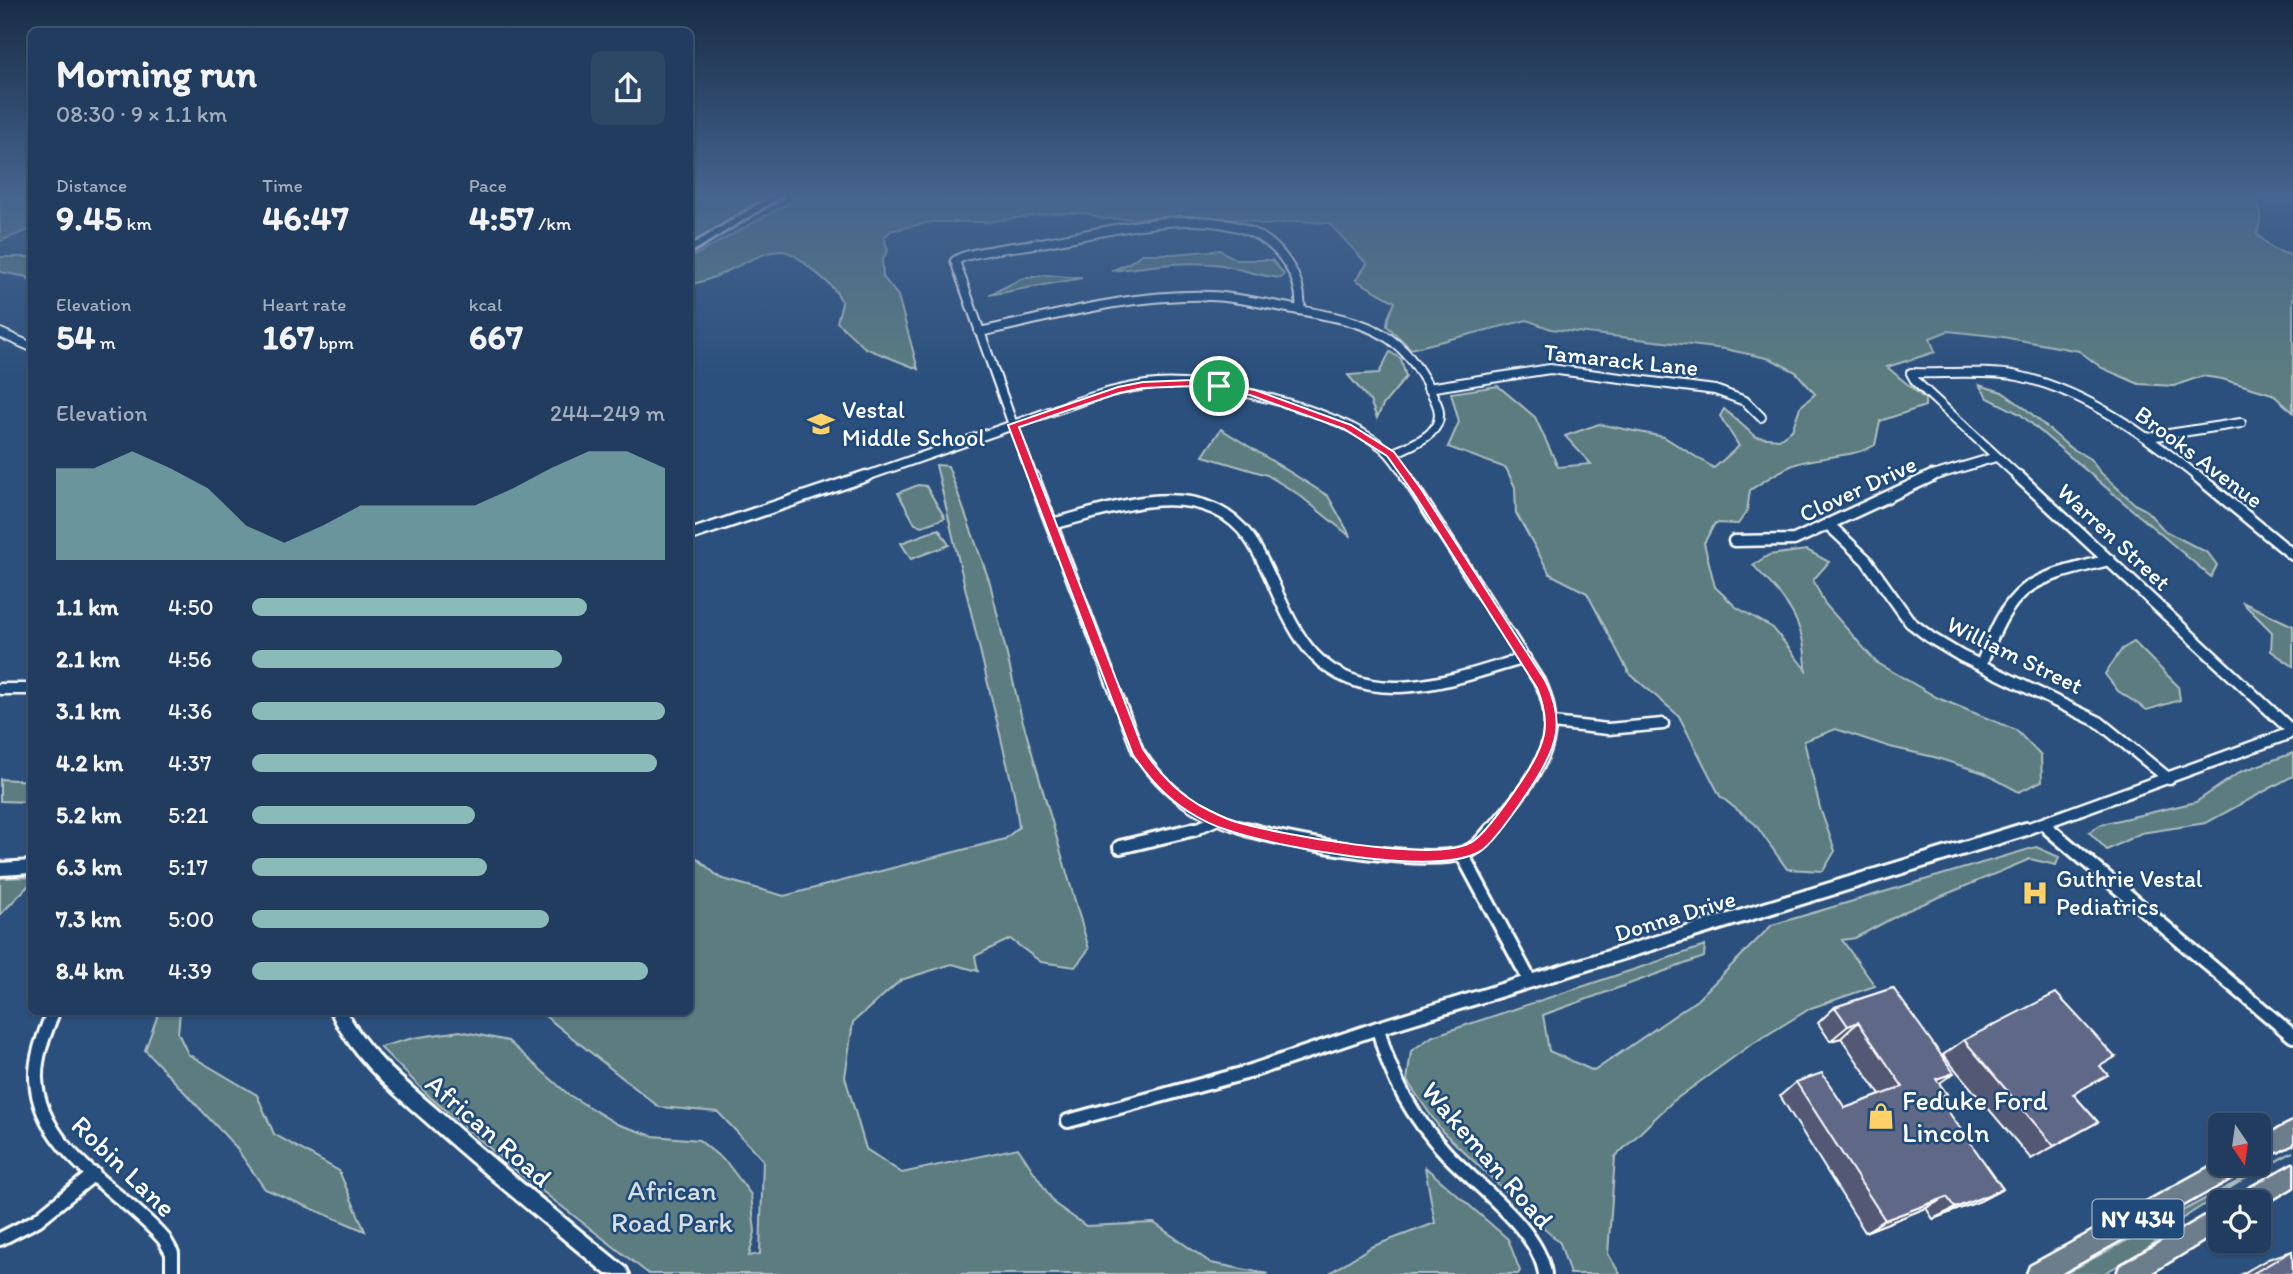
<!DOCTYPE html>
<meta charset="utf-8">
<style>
body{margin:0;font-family:Itim,sans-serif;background:#2d4767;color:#f1f3f6;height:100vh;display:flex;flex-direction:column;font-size:26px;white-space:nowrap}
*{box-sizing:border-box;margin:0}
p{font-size:23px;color:#a2adbc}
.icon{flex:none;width:38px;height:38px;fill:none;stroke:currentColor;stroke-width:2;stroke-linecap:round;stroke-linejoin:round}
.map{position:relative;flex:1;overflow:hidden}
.details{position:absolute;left:28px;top:28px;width:665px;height:987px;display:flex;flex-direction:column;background:#213c5e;border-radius:10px;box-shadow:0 2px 5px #0004,0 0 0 2px #3e5673}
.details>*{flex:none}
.needle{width:46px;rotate:167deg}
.buttons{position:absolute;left:2208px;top:1113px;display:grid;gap:14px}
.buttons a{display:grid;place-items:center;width:63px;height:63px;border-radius:10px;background:#213c5e;box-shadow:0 2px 5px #0004,0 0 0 2px #3e5673;font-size:35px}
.pin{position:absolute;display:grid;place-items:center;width:60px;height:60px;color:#fff;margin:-30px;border:4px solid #fff;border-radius:50%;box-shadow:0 2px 7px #0007}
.round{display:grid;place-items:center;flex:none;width:74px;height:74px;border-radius:10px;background:#2d4767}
.summary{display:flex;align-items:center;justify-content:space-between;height:119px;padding:0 28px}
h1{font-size:38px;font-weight:800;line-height:52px}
.metrics{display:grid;grid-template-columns:repeat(3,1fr);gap:10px;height:119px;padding:7px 28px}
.metrics div{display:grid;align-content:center}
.metrics b{font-size:35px;font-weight:800}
.metrics small{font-size:19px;font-weight:400}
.metrics p{font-size:19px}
.chart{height:196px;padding:14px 28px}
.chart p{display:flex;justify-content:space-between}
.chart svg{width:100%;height:126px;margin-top:7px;fill:#8bbbb9;opacity:.7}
ul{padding:0 28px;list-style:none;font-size:23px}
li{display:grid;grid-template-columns:112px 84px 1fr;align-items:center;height:52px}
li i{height:18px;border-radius:9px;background:#8bbbb9}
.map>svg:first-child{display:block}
.green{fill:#5c7c80;stroke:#aebec0;stroke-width:2}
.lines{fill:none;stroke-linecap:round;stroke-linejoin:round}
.minor-far2-casing{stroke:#fff;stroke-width:12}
.minor-far1-casing{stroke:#fff;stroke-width:15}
.minor-casing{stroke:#fff;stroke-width:18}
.tertiary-casing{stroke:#fff;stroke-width:6}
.primary-casing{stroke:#fff;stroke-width:5}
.minor-far2{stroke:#1f4a7a;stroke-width:8}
.minor-far1{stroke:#1f4a7a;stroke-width:10}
.minor{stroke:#1f4a7a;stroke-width:12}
.tertiary{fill:#1f4a7a;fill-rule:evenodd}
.primary{fill:#6c7d8b;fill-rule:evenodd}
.wall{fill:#535974;stroke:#fff;stroke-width:2}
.shaded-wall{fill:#44495e;stroke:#fff;stroke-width:2}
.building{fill:#616887;stroke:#fff;stroke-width:2}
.route{fill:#e11d48;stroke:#fff;stroke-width:2;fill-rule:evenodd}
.labels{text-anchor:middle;stroke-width:5;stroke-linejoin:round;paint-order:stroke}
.shield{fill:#1f4a7a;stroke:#bcc9d7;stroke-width:2}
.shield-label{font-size:23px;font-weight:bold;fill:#fff}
.street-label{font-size:24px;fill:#fff;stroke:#1f4a7a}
.poi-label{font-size:24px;fill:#fff;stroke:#1f4a7a;text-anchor:start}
.near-poi-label{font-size:28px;fill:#fff;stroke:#1f4a7a;text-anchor:start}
.near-street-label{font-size:28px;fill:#fff;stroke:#1f4a7a}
.near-park-label{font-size:28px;fill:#d6dedf;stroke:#1f4a7a}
</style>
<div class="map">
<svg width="2293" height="1274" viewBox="0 0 2293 1274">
<rect width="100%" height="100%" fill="#2c507d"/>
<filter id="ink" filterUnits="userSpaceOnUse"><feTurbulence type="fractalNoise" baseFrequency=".0143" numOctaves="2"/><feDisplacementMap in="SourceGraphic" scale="14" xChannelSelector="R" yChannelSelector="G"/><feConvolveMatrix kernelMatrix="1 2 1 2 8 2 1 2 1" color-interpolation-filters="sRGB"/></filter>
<g filter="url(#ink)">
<g class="green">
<polygon points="0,196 31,196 31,229 0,241"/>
<polygon points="690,196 764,196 705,236 690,243"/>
<path d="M801,196H2252C2264,208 2261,219 2257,234L2273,249L2293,256V412L2272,394L2222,379L2202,376L2174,386L2139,384L2102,368L2079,351L2003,337L1948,331L1930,338L1935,352L1887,367L1925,399V406L1880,421L1875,445C1852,458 1825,455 1799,463C1782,468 1766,480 1750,490L1747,511L1738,524L1715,523L1704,543L1715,587L1736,607L1773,628L1806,670C1805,619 1786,600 1753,565L1769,555L1807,550L1829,562L1813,580L1825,604L1876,662L1938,698L2016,730L2041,756L2042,781L2019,792L1984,773L1934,757L1890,747L1836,729L1804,741L1820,808L1835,851L1823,871L1787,869L1755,824L1720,796L1679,716L1629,673L1587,593L1550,574L1516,513L1515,487L1506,468L1448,447L1459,422L1451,393L1498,386L1535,417L1558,467L1591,464L1565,436L1599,424L1664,437L1714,468L1739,446L1720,416L1724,409L1756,437L1779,439L1792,430L1800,407L1815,394L1796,372L1771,359L1725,349L1551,329L1527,320L1411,349L1387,326L1388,318L1395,302L1356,280L1367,264L1329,223L1298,221L1265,225L1247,220L1197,217L1104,219L1087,213H1052L987,222H931L890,231L884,238L888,250L882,261L883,277L898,296L918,369L865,348L837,322L842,303C836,288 826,281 814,271C805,264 794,252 782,251C755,251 719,281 690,284V258Z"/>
<path d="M1220,250L1237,260H1272L1284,274L1281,278C1261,277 1242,269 1222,265C1185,260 1147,267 1111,271L1129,263L1142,254H1174Z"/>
<polygon points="0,257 31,257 31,283 27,277 0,272"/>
<polygon points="1044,275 1082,278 989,295 1021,279"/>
<polygon points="1390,352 1401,359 1406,377 1383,405 1377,418 1370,401 1348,375 1379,373"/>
<polygon points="1979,385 2002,392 2026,409 2068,446 2090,459 2100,472 2136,505 2146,510 2165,531 2208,553 2217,565 2211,577 2020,414 1988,398"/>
<polygon points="1221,429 1328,496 1351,537 1298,494 1267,475 1203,456"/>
<polygon points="936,465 948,466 990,583 1021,715 1089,949 1075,967 1041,962 1010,939 975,956 978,971 952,964 901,980 853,1022 845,1077 866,1149 902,1173 1018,1148 1055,1204 1086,1226 1154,1223 1211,1263 1268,1274 649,1274 520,1174 431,1098 380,1047 413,1038 460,1031 508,1041 569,1095 617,1124 653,1136 699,1140 727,1163 751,1195 755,1232 749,1256 760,1254 763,1160 718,1112 659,1107 545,1016 524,1012 690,1012 690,852 720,878 784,896 1005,839 1019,827 1014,793"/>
<polygon points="918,485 926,486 945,518 922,526 915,524 898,493"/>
<polygon points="939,529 949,545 911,559 901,543"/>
<polygon points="2242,602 2293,626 2293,666 2271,651 2272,632"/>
<polygon points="2134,642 2178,686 2180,700 2147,710 2118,691 2105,674 2122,649"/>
<polygon points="2293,753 2293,776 2206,823 2141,833 2107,850 2089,832 2102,824 2196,802 2240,772"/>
<polygon points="0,779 31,781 31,802 0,801"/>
<polygon points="2036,847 2059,857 2056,865 2030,859 1906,911 1855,938 1842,940 1875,986 1811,1008 1749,1046 1672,1102 1615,1157 1608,1254 1620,1274 1570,1274 1560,1243 1442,1131 1407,1081 1411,1051 1433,1036 1705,946 1704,957 1543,1015 1549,1051 1594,1071 1697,1000 1772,925"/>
<polygon points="31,877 31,883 0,915 0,878"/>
<polygon points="159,1012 180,1012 178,1033 188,1054 257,1095 274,1134 339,1171 365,1231 265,1189 234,1145 145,1050"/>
<polygon points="2293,1152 2241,1181 2177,1222 2147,1249 2103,1274 2064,1274"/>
<polygon points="1425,1167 1508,1239 1520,1271 1518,1274 1328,1274 1371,1247 1435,1223"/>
</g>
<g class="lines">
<defs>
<g id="minor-far2">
<path d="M979,332C1055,316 1132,293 1210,296C1238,297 1266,304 1294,309C1367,323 1402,327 1436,402C1450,433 1413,444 1391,454"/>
<polyline points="0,333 32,347"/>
<polyline points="1428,388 1550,369 1715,390 1745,401 1761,417"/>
<polyline points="1013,425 1033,478"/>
<path d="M1013,425L955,261L962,257C991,248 1022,247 1052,241C1118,230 1240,193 1285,260C1296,276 1302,291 1300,310"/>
<path d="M1013,425C1056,410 1100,391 1146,385C1206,376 1337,409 1384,448C1394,457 1400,467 1407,478"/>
<polyline points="2149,437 2241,423"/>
<polyline points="861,478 1013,425"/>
<polyline points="1926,478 1996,457"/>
<path d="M2020,478L1916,382L1911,373C1940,374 1992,370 2018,376C2086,391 2146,435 2199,478"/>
</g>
<g id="minor-far1">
<path d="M1033,476L1138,751C1167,796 1202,816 1252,831"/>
<path d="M1406,476L1542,686C1568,746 1526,787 1490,831"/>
<polyline points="2018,476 2290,729 2288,734 2021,831"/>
<polyline points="2197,476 2293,555"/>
<path d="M1052,524C1101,512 1164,487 1214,509C1246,523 1258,550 1272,581C1283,606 1295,635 1314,655C1370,714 1460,677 1525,658"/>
<polyline points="1828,524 1866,560 1910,622 1931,638 1961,656 2099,722 2169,779"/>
<polyline points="690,535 866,476"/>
<polyline points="1734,541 1794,540 1932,476"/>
<path d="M1981,665C2013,582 2025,581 2109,560"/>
<polyline points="0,689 32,689"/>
<polyline points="1552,723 1608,729 1663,724"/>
<polyline points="2043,824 2051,831"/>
<polyline points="1191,831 1216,820"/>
</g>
<g id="minor">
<path d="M1246,829C1291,842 1422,866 1464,853C1477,849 1483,839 1492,829"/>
<polyline points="2049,829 2293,1036"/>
<polyline points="1120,847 1195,829"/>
<polyline points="1462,854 1530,981"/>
<polyline points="0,869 32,867"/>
<path d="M53,1012C45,1033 35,1056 36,1079C39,1152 122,1190 164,1239L172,1253V1274"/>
<path d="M1378,1028C1390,1078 1412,1117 1447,1154C1477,1186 1539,1230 1545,1274"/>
<polyline points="1068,1121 1245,1073 1378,1028 2026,829"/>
<polyline points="0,1239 37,1220 94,1174"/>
</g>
<g id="tertiary">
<polygon points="772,196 782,196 690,253 690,246"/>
<path d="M331,1012H347C368,1053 407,1083 441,1113C501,1167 563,1217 626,1268L629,1274H606C548,1226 490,1179 433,1128C395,1094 352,1060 331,1012Z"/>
</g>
<g id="primary">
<polygon points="2293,1122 2293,1144 2259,1161 2259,1139"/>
<polygon points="2221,1161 2221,1164 2248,1164 2244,1171 2060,1274 2027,1274 2030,1266"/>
<polygon points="2293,1164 2293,1187 2259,1207 2259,1202 2236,1202 2239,1194"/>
<polygon points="2221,1207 2221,1230 2149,1274 2117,1274 2120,1266"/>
</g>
</defs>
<use href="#minor-far2" class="minor-far2-casing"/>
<use href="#minor-far1" class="minor-far1-casing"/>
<use href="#minor" class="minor-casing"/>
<use href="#tertiary" class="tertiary-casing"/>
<use href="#primary" class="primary-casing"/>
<use href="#minor-far2" class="minor-far2"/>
<use href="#minor-far1" class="minor-far1"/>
<use href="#minor" class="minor"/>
<use href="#tertiary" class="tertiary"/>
<use href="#primary" class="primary"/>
</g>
<g class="wall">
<polygon points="1893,988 1939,1083 1947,1094 1939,1099 2003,1189 1980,1201 1933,1219 1926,1208 1865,1232 1780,1096 1796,1082 1845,1108 1880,1095 1841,1038 1830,1041 1818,1023 1835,1007"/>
<polygon points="1964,1040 2115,1057 2100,1066 2074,1095 2098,1122 2031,1159 1943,1055"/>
<polygon points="2292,1251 2293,1274 2242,1274 2268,1259"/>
</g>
<g class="shaded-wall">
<polygon points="1858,1022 1841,1038 1830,1041 1848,1026"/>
<polygon points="1954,1073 1934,1087 1936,1079"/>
<polygon points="2003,1189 1980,1201 1933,1219 1955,1208"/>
<polygon points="1947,1197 1926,1208 1865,1232 1885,1220"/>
</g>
<g class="building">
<polygon points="1893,988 1954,1073 1936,1079 1947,1094 1938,1097 2003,1189 1955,1208 1947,1197 1885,1220 1796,1082 1822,1073 1845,1108 1903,1087 1858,1022 1848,1026 1835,1007"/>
<polygon points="2056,993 2115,1057 2100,1066 2108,1075 2073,1094 2098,1122 2054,1146 1964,1040"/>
<polygon points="2292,1251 2293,1274 2252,1274"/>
</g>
</g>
<linearGradient id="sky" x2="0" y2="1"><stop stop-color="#182c45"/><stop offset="0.52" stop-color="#45648f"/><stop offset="1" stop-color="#45648f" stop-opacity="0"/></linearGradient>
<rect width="2293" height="375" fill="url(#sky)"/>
<path class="route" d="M1192,380L1255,390L1351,425L1394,452L1421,489L1546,682C1565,722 1557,746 1535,781C1524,798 1494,844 1479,852C1434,877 1276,847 1227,830C1214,826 1200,819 1189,812C1165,797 1149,778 1133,755L1008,425L1118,387L1143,382ZM1192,386L1250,395L1344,429L1387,456L1414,494L1537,688C1552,725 1545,745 1524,777C1514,792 1485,836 1470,843C1435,863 1275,834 1233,821C1222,817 1210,811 1199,805C1175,791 1158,772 1143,749L1019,427L1119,393L1143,388Z"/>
<defs>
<symbol id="school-bare" viewBox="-9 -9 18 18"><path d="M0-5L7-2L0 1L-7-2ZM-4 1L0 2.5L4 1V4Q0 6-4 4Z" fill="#ffd166" stroke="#1f4a7a" stroke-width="2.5" paint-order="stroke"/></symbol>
<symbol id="hospital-bare" viewBox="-9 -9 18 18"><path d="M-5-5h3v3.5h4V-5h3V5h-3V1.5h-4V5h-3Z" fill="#ffd166" stroke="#1f4a7a" stroke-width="2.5" paint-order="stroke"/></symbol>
<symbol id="shop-bare" viewBox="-9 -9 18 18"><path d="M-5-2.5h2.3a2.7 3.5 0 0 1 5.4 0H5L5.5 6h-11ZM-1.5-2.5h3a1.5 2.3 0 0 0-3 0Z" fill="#ffd166" stroke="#1f4a7a" stroke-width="2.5" paint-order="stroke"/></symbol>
</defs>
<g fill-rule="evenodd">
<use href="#school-bare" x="802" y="405" width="38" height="38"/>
<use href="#hospital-bare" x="2016" y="874" width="38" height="38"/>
<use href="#shop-bare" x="1862" y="1097" width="38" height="38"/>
</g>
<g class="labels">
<rect class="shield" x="2092.5" y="1199.5" width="91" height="39" rx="5"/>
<g class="shield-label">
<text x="2138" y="1227">NY 434</text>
</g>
<g class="street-label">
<text transform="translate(1621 360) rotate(6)" y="8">Tamarack Lane</text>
<text transform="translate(2199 457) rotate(37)" y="8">Brooks Avenue</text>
<text transform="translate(1858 489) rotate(-25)" y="8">Clover Drive</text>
<text transform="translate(2114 537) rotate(43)" y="8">Warren Street</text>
<text transform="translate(2015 655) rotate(26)" y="8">William Street</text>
<text transform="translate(1675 916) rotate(-17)" y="8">Donna Drive</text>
</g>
<g class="poi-label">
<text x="842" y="418">Vestal<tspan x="842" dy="28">Middle School</tspan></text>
<text x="2056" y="887">Guthrie Vestal<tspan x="2056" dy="28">Pediatrics</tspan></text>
</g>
<g class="near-poi-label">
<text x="1902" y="1110">Feduke Ford<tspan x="1902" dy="32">Lincoln</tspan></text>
</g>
<g class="near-street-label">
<text transform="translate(489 1130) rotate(41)" y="10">African Road</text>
<text transform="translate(1488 1155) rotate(49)" y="10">Wakeman Road</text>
<text transform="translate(124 1166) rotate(44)" y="10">Robin Lane</text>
</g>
<g class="near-park-label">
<text x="672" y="1200">African<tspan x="672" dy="32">Road Park</tspan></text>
</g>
</g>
</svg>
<div class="buttons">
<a><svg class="needle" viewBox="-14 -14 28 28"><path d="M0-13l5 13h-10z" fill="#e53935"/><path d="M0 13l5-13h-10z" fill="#a2adbc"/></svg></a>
<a><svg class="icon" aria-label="locate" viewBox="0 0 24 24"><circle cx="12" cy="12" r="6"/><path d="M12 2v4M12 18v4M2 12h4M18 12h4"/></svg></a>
</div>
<div class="pin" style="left:1219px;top:386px;background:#1e9e55"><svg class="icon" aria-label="arrive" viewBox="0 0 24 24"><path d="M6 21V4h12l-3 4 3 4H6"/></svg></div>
<section class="details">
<div class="summary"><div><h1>Morning run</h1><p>08:30 · 9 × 1.1 km</p></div><a class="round"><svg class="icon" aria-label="share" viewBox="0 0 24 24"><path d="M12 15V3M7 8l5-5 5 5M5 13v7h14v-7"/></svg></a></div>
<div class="metrics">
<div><p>Distance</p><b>9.45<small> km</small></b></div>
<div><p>Time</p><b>46:47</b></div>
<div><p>Pace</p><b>4:57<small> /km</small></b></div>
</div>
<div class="metrics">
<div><p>Elevation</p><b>54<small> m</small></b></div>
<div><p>Heart rate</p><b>167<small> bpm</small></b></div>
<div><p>kcal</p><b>667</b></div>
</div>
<div class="chart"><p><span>Elevation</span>244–249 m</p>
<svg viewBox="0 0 160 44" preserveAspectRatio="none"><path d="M0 44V12L10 12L20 6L30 12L40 19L50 32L60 38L70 32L80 25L90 25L100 25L110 25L120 19L130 12L140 6L150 6L160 12V44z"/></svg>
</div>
<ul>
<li><b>1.1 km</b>4:50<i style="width:81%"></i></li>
<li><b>2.1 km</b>4:56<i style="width:75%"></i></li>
<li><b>3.1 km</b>4:36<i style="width:100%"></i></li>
<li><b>4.2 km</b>4:37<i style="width:98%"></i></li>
<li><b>5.2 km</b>5:21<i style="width:54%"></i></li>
<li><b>6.3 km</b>5:17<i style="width:57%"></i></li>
<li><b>7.3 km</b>5:00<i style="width:72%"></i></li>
<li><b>8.4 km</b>4:39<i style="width:96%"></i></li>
</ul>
</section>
</div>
